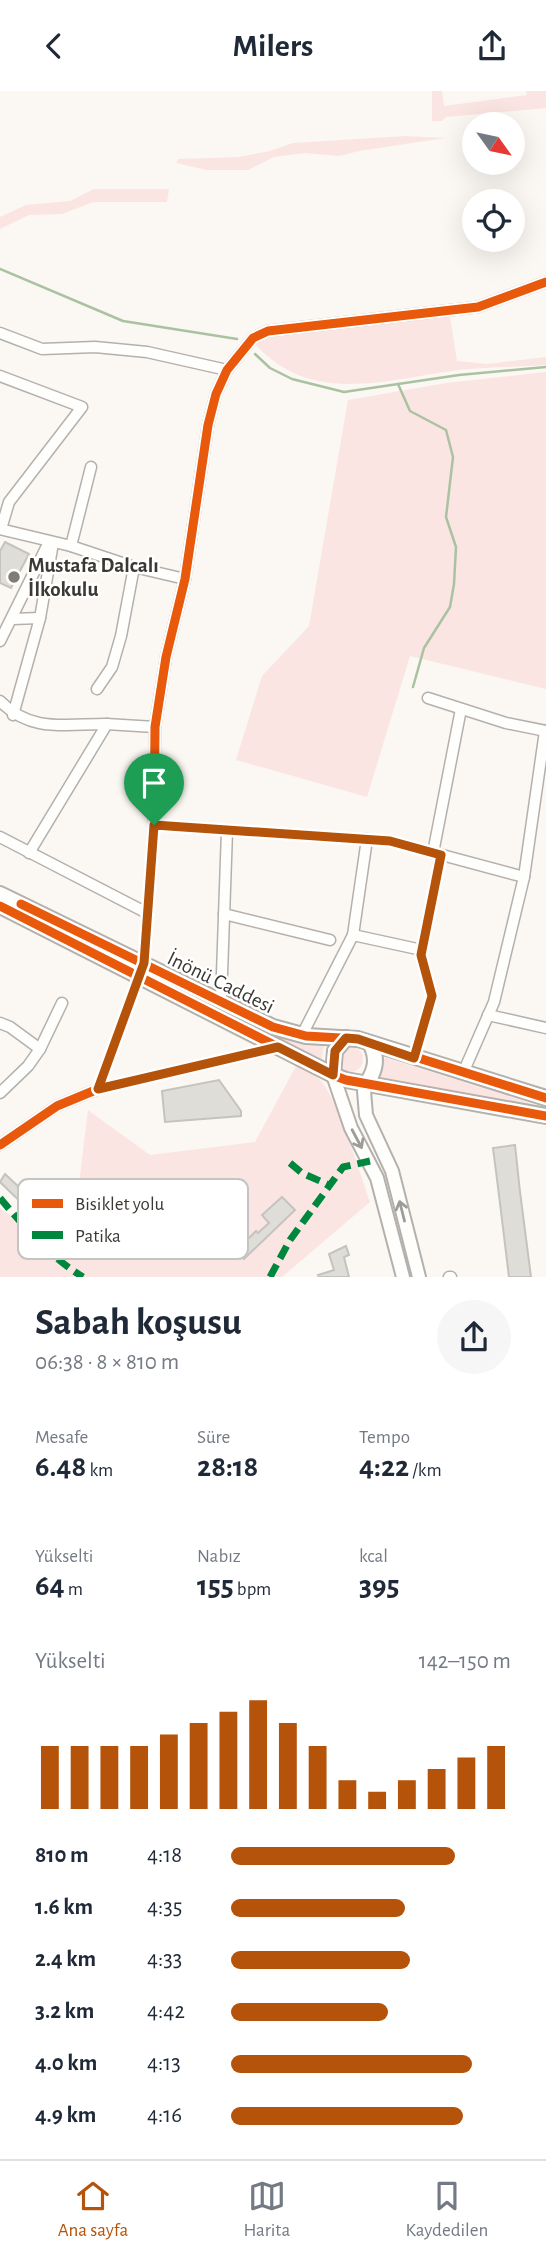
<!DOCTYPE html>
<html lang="tr">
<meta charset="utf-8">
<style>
body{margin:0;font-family:"Alegreya Sans",sans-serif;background:#f6f6f7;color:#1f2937;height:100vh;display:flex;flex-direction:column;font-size:26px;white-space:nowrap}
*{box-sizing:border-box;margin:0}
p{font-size:23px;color:#747a83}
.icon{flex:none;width:38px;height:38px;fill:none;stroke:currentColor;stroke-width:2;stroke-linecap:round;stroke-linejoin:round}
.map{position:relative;height:1186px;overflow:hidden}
.panel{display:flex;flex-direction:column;background:#fff;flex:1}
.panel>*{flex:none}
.needle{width:46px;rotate:123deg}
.controls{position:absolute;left:462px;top:21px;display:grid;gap:14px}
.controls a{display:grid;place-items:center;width:63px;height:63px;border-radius:50%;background:#fff;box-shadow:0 7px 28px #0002;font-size:35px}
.pin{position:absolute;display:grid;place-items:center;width:60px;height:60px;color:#fff;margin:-72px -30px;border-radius:50% 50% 50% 0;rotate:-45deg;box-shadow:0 0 7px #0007}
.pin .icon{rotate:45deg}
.round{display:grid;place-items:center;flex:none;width:74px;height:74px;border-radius:37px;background:#f6f6f7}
.overview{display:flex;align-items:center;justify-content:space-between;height:119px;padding:0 35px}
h1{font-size:38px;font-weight:700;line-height:52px}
.figures{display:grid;grid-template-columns:repeat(3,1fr);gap:10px;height:119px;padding:7px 35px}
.figures div{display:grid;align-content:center}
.figures b{font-size:30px;font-weight:700}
.figures small{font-size:19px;font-weight:400}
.figures p{font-size:19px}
.chart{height:196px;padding:14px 35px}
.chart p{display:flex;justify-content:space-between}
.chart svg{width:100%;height:126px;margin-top:7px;stroke:#b45309;stroke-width:6}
ul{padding:0 35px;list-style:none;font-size:23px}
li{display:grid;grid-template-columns:112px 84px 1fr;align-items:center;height:52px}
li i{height:18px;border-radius:9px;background:#b45309}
header{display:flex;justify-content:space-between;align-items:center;height:91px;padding:0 35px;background:#fff;font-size:32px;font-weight:700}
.menu{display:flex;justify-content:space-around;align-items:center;height:98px;border-top:2px solid #e0e1e3;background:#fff;font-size:19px;color:#747a83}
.menu a{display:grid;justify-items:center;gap:4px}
.menu .active{color:#b45309}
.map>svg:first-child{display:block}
.green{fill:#fbe5e3}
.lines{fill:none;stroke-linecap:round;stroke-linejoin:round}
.stream{stroke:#abc2a2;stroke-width:2.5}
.building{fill:#dfddd8;stroke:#c5c3be;stroke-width:2}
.minor-casing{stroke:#b4b1ad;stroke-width:13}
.tertiary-casing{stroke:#b4b1ad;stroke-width:16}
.secondary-casing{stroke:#b4b1ad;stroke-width:18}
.minor{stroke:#fefefd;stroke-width:10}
.tertiary{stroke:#fefefd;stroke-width:12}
.secondary{stroke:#fefefd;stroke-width:14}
.quiet{stroke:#00873e;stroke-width:7;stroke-dasharray:14 7;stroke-linecap:butt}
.cycleway-casing{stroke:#fff;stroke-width:13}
.cycleway{stroke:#e8590c;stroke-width:9}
.oneway{stroke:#9d9c98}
.route-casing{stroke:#fff;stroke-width:14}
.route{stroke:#b45309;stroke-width:9}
.poi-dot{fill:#7f7c76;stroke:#fff;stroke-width:2.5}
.labels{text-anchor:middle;stroke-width:5;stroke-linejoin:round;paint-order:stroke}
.poi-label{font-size:21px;font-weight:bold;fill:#3c3934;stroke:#fff;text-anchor:start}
.street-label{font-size:21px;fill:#3c3934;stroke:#fff}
.key{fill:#fff;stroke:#c4c4c2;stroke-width:2}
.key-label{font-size:19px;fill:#3c3934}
</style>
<header><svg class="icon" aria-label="back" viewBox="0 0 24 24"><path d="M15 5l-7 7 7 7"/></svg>Milers<svg class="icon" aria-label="share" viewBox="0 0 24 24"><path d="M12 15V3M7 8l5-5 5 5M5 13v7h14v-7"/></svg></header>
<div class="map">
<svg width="546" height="1186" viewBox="0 0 546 1186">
<rect width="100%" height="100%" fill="#fbf7f2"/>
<g class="green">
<polygon points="432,0 442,0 444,15 527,4 526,0 546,0 546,17 446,26 442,30 432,30"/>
<polygon points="406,45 445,47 359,60 339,65 305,62 274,66 248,79 207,79 176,72 179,68 238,66 270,60 293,52"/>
<polygon points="94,98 169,98 167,111 93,111 62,123 29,124 0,138 0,126 26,114 70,110"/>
<path d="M450,225L457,270L487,273L546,266V274C517,276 488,276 459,279C387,288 312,316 255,253L267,246L380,230Z"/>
<polygon points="546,281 546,598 410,565 367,706 236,669 262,585 309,535 348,309 446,292"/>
<polygon points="262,940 324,954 321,971"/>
<circle cx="350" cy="968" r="13"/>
<polygon points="380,965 546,1017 374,987"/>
<path d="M296,975C304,979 314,983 320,989C337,1006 361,1085 370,1111L282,1186H0V1117L29,1138L79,1093L88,1019L150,1064L255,1051Z"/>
</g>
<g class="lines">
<g class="stream">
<polyline points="0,178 123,230 237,248"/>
<polyline points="255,263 270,277 292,288 344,301 459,284 546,276"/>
<polyline points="398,293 410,320 446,339 453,366 446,426 456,456 454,493 450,516 424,557 413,596"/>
</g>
</g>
<g class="building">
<polygon points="5,451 29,463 11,497 0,492 0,460"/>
<polygon points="219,989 241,1020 241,1025 165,1031 162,1000"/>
<polygon points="515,1054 520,1101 531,1186 509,1186 498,1096 493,1057"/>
<polygon points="5,1083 35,1111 50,1096 57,1103 34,1124 0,1091"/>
<polygon points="282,1106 295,1119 244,1168 215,1144 222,1135 244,1152 256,1140 258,1142 269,1132 262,1124"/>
<polygon points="346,1155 349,1164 344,1166 349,1186 319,1186 318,1184 334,1179 329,1163"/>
</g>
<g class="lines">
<defs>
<g id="minor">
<polyline points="0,242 42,258 95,256 147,261 227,279"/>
<polyline points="0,285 82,316 9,411 1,438"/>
<polyline points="0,438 71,455 134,476 185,488"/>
<polyline points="71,455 91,376"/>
<polyline points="12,528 40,527"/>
<polyline points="0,550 49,451"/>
<polyline points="97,598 112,576 121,545 134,476"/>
<polyline points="428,607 506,632 546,640"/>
<path d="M0,610C31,642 65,633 106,633C123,634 139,635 155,636"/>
<polyline points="13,624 40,527 53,452"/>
<polyline points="154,734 390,750 524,786"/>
<polyline points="0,746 147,822"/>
<polyline points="367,748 353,844 422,859"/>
<polyline points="29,762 107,633"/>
<polyline points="433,762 461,618"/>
<polyline points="224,823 330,849"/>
<polyline points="221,911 227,740"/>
<polyline points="488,924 546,937"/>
<polyline points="0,932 10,936 40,958"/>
<polyline points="302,944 353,844"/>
<polyline points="414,967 432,905 421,864 441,764"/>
<polyline points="463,982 494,911 524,786 545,640"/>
<polyline points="98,998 278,956"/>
<polyline points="0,1002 28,975 40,958 62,912"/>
<polyline points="0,1054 57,1015 98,998 144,872 154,734 155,636 166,566 185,488 208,334 216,303 227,279 253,247 268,240 478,216 546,191"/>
<polyline points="449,1186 451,1186"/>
</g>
<g id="tertiary">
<polyline points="333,984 351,1037 377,1087 403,1186"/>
<polyline points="367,992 364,1000 366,1024 392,1080 419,1186"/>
</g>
<g id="secondary">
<polyline points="0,803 273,936 306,945 358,948 546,1007"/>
<polyline points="0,815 335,985 346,989 546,1025"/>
<polyline points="333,984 335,960 346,947"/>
<path d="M367,992C376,978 378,967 370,952"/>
</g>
</defs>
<use href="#minor" class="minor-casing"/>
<use href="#tertiary" class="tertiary-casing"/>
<use href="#secondary" class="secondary-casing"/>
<use href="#minor" class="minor"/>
<use href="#tertiary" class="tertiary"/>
<use href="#secondary" class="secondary"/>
<g class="quiet">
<polyline points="290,1072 302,1082 329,1094"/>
<path d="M0,1107C25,1137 50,1166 83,1186"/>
<polyline points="270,1186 290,1149 343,1076 370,1070"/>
</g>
<defs>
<g id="cycleway">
<polyline points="21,813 273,936 306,945 358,948 546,1007"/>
<polyline points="0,815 335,985 346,989 546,1025"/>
<polyline points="0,1054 57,1015 98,998 144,872 154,734 155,636 166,566 185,488 208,334 216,303 227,279 253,247 268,240 478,216 546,191"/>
</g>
</defs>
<use href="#cycleway" class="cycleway-casing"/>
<use href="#cycleway" class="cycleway"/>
</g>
<defs><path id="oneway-shaft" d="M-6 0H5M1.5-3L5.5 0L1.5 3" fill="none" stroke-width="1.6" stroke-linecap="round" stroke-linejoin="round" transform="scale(1.75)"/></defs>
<g class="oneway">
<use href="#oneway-shaft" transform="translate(357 1048) rotate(62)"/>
<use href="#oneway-shaft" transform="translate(402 1120) rotate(-104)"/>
</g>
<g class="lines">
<defs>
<polygon id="route" points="154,734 390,750 441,764 421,864 432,905 414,967 358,948 346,947 335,960 333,984 278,956 98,998 144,872"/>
</defs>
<use href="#route" class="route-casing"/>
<use href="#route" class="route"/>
</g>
<circle class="poi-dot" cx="14" cy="486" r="7"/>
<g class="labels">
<g class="poi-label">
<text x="28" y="481">Mustafa Dalcalı<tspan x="28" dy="24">İlkokulu</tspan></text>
</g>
<g class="street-label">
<text transform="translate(221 891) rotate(26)" y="7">İnönü Caddesi</text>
</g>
</g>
<rect x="18" y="1088" width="230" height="80" rx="10" class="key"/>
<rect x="32" y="1108" width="31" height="9" fill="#e8590c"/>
<rect x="32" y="1140" width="31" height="8" fill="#00873e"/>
<g class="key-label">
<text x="75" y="1119">Bisiklet yolu</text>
<text x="75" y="1151">Patika</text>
</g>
</svg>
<div class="controls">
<a><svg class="needle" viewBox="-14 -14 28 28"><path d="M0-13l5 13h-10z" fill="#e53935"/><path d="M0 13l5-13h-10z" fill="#747a83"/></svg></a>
<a><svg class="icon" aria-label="locate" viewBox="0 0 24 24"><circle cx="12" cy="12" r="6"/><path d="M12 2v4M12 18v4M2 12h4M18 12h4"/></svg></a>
</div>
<div class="pin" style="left:154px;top:734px;background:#1e9e55"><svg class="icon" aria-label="arrive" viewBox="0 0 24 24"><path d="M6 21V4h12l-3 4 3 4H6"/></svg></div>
</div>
<section class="panel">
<div class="overview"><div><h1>Sabah koşusu</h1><p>06:38 · 8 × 810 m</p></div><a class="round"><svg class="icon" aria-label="share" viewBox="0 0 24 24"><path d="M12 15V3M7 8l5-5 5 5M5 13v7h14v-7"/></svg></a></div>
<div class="figures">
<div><p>Mesafe</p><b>6.48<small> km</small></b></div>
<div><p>Süre</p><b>28:18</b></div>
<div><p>Tempo</p><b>4:22<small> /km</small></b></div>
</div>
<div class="figures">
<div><p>Yükselti</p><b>64<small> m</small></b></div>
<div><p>Nabız</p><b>155<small> bpm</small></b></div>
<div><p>kcal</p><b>395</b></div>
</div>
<div class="chart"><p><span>Yükselti</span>142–150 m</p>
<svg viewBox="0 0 160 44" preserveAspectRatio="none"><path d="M5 44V22M15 44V22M25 44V22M35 44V22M45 44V18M55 44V14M65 44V10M75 44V6M85 44V14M95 44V22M105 44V34M115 44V38M125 44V34M135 44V30M145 44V26M155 44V22"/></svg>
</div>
<ul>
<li><b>810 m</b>4:18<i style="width:80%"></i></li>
<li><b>1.6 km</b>4:35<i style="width:62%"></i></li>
<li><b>2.4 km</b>4:33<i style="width:64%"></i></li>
<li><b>3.2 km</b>4:42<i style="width:56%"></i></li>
<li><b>4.0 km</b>4:13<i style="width:86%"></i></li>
<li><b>4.9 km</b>4:16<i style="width:83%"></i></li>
</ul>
</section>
<nav class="menu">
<a class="active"><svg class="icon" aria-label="home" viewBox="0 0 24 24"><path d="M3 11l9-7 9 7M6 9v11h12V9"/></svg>Ana sayfa</a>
<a><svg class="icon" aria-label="map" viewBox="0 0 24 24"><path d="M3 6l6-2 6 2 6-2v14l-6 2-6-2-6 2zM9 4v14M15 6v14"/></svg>Harita</a>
<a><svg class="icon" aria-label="saved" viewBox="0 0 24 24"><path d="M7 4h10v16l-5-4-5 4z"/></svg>Kaydedilen</a>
</nav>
